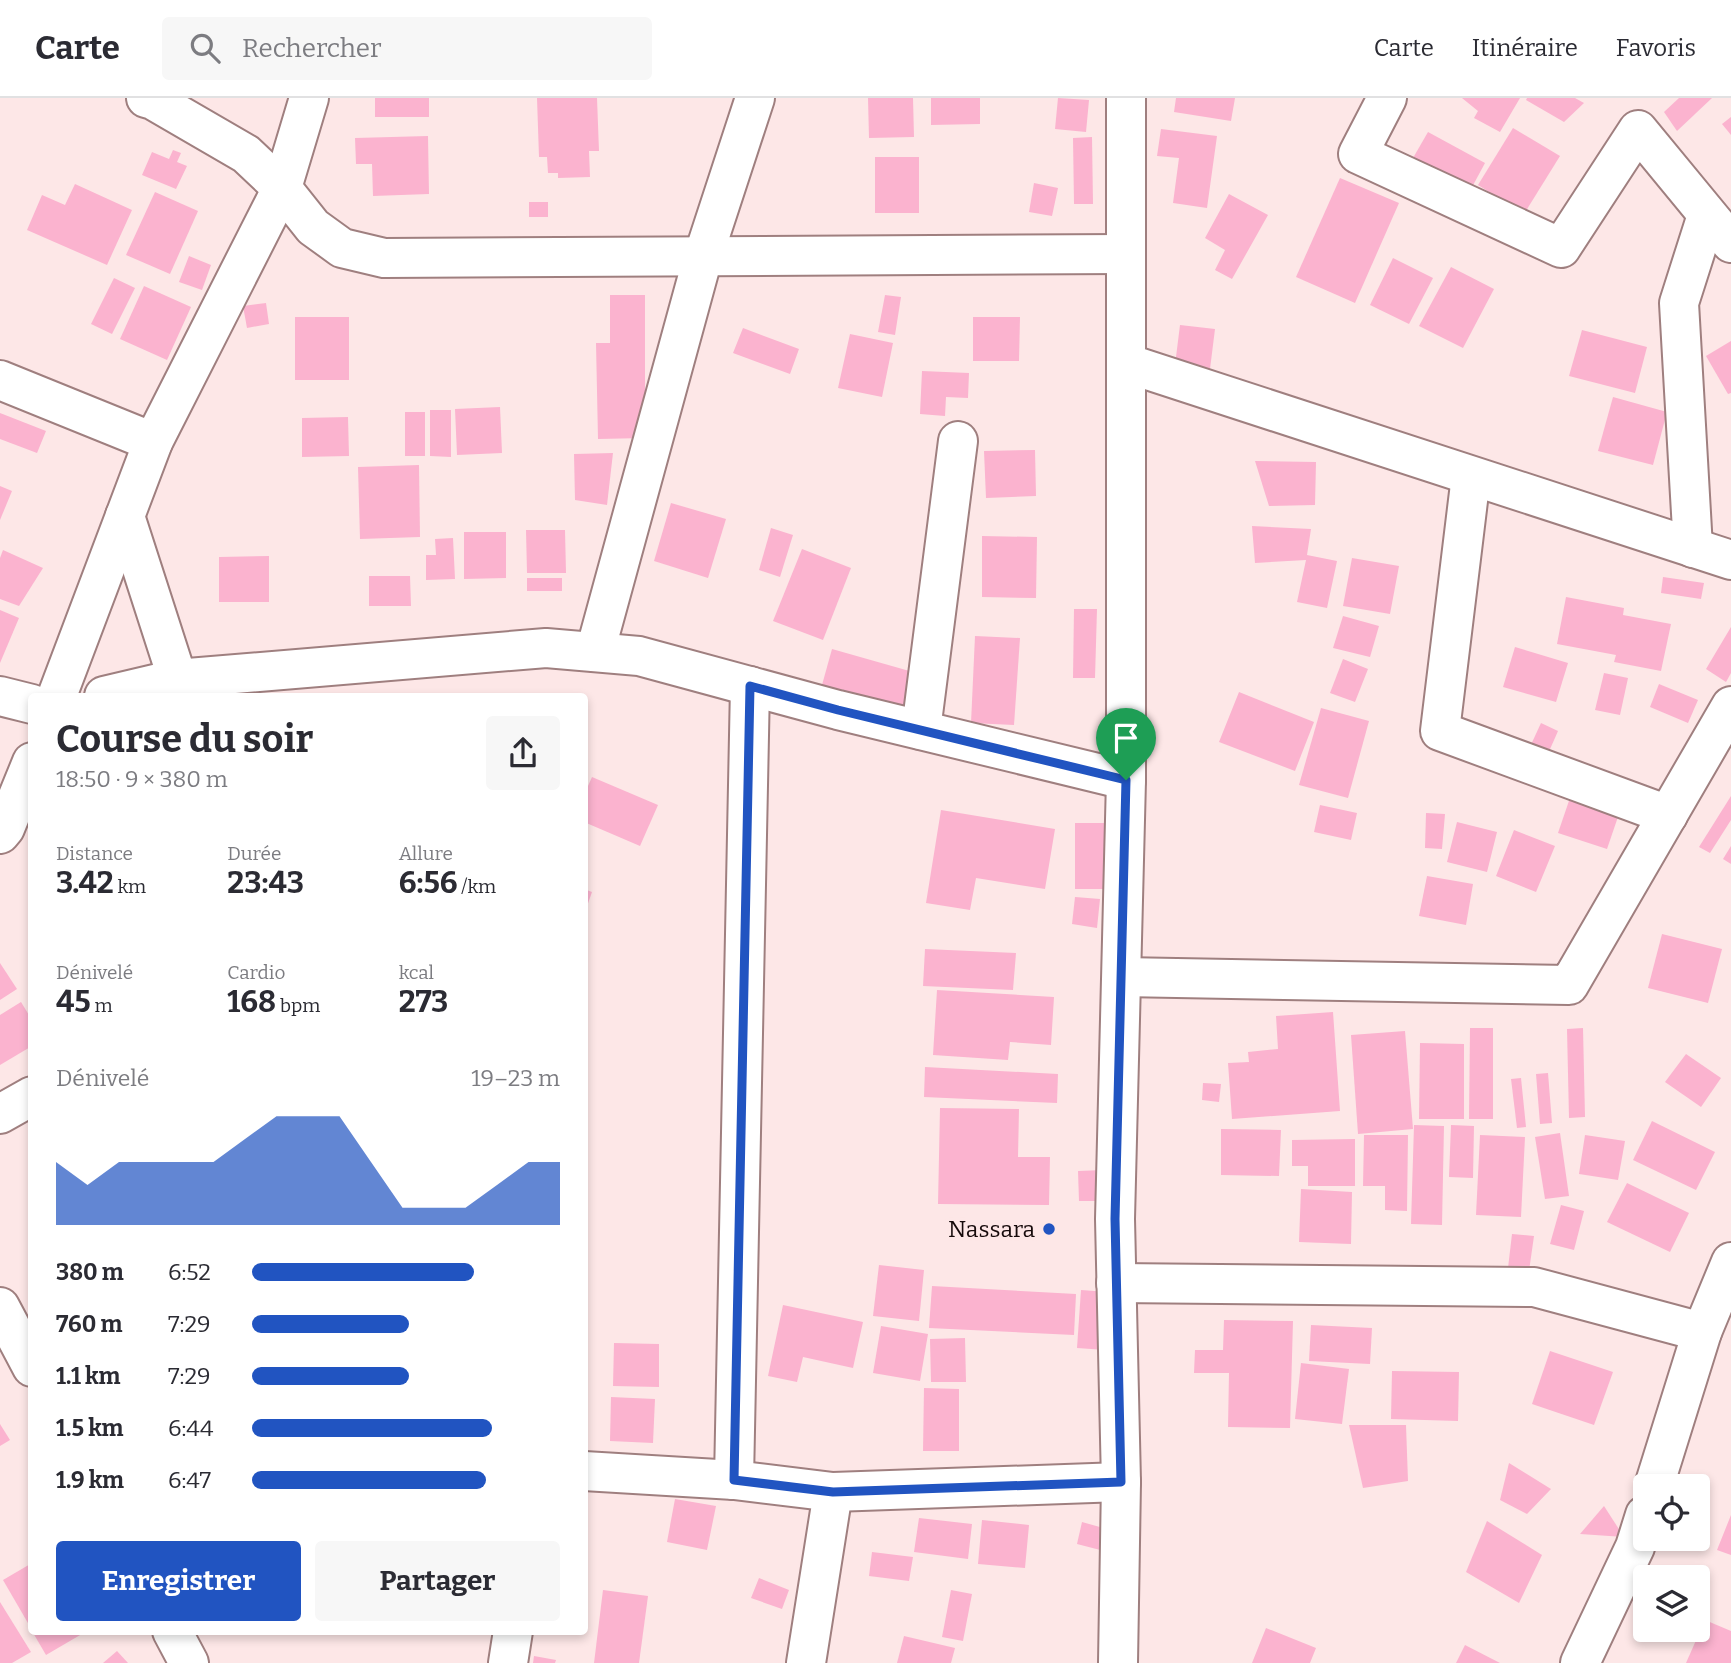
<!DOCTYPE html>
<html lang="fr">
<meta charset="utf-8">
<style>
body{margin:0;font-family:Bitter,serif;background:#f7f7f7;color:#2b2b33;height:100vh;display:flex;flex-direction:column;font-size:26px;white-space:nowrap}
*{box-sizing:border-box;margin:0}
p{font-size:23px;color:#7c7c81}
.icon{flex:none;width:38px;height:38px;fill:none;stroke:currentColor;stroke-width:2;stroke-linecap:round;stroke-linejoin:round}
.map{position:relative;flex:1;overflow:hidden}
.side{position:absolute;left:28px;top:595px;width:560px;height:942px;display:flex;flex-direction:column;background:#fff;border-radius:7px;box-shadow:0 4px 10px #0003}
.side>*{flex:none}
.fabs{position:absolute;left:1633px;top:1376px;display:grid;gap:14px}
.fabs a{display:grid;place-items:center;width:77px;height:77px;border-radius:7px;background:#fff;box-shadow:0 4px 10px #0003;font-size:35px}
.pin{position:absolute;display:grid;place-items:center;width:60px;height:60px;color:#fff;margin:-72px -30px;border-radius:50% 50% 50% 0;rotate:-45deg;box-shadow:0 0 7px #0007}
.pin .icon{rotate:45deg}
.round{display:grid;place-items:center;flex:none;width:74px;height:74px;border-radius:7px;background:#f7f7f7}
.headline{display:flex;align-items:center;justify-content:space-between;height:119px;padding:0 28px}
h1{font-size:38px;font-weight:700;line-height:52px}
.metrics{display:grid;grid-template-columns:repeat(3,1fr);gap:10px;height:119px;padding:7px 28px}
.metrics div{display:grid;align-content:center}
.metrics b{font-size:30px;font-weight:700}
.metrics small{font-size:19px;font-weight:400}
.metrics p{font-size:19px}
.chart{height:196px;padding:14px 28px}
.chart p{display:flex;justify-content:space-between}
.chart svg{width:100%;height:126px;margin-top:7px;fill:#2154c1;opacity:.7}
.primary-button{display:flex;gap:14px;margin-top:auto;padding:14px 28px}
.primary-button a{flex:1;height:80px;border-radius:7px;background:#2154c1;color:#fff;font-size:28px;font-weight:700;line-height:80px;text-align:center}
.primary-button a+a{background:#f7f7f7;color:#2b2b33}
ul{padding:0 28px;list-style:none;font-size:23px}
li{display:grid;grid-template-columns:112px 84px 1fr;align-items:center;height:52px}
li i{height:18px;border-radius:9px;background:#2154c1}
header{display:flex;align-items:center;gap:42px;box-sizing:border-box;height:98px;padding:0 35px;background:#fff;border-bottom:2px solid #e1e1e2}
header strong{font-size:33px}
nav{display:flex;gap:38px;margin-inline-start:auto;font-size:24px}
.search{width:490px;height:63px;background:#f7f7f7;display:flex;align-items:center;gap:18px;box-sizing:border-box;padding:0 24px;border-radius:7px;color:#7c7c81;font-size:26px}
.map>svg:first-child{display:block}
.building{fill:#fbb3cf}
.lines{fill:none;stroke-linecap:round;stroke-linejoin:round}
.minor-casing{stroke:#9f7f7f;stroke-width:42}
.minor{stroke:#fff;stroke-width:38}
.route-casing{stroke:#fff;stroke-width:14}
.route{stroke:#2154c1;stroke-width:9}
.poi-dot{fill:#2154c1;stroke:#fde7e7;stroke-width:2.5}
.labels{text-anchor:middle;stroke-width:7;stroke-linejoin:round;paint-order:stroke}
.poi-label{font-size:23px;fill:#160a0b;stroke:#fde7e7;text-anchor:end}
</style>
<header>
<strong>Carte</strong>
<div class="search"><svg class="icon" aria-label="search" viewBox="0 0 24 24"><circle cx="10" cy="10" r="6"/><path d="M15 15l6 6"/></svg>Rechercher</div>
<nav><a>Carte</a><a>Itinéraire</a><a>Favoris</a></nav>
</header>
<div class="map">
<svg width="1731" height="1565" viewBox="0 0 1731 1565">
<rect width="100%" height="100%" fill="#fde7e7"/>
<g class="building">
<rect x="375" y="0" width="54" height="19"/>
<polygon points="537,0 597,0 599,53 589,53 590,79 558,80 558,75 548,75 547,59 539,59"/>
<polygon points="868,0 913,0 914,39 869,40"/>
<polygon points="931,0 980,0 980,26 931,27"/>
<polygon points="1058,0 1089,2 1086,34 1055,31"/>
<polygon points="1176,0 1235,0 1231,23 1174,14"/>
<polygon points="1462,0 1520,0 1500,34 1474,20 1478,13"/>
<polygon points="1527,0 1575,0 1584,5 1564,24 1526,2"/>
<polygon points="1679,0 1712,0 1677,33 1664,14"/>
<polygon points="1731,19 1731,37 1722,26"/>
<polygon points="1513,30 1560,58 1524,116 1478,87"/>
<polygon points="1161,31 1217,38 1207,110 1173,105 1179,60 1157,58"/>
<polygon points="1428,34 1485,65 1471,91 1413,60"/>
<polygon points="428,38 429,96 373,98 372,66 356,66 355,40"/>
<polygon points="1092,39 1093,106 1074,106 1073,40"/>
<polygon points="173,52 181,55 177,64 187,68 176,91 142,77 152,54 169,61"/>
<rect x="875" y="59" width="44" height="56"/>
<polygon points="1340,80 1399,105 1355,205 1296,179"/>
<polygon points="1034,85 1058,90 1052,118 1029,114"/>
<polygon points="75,86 132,112 107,167 27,132 42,97 65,107"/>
<polygon points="155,94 198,113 170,176 126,157"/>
<polygon points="1229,96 1268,117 1232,181 1215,172 1225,152 1205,140"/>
<rect x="529" y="104" width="19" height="15"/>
<polygon points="189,158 211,167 202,192 179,184"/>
<polygon points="1393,160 1433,180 1409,226 1370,207"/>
<polygon points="1451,169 1494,191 1463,250 1419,228"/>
<polygon points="114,180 135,190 112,236 91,226"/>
<polygon points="144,188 191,209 167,262 120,241"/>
<polygon points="610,197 645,197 645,340 598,341 596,245 610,245"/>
<polygon points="885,197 901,199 895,237 878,234"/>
<polygon points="266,205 269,226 247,230 243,208"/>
<rect x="295" y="219" width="54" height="63"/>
<polygon points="973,219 1020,219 1019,263 973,263"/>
<polygon points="1180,227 1215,231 1210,271 1175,267"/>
<polygon points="743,230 799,251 790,276 733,255"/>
<polygon points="1582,232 1647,249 1635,295 1569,278"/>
<polygon points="850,236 893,245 882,299 838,290"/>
<polygon points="1731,243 1731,295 1728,296 1706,258"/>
<polygon points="922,273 969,275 968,300 946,299 945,318 920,316"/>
<polygon points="1613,299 1667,314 1653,367 1598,353"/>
<polygon points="500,309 502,355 457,357 455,311"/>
<polygon points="430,312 451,312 451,359 430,358"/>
<rect x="405" y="314" width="20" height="44"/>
<polygon points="0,315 46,333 37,355 0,341"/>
<polygon points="348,319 349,358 302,359 302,320"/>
<polygon points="1035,352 1036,398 986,400 984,353"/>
<polygon points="613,355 607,407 575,402 574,356"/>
<polygon points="1255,363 1316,364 1315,407 1269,408"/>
<polygon points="419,367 420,439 360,441 358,369"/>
<polygon points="0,388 12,393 0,422"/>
<polygon points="671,405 726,421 708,480 654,463"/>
<polygon points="1252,428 1311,431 1307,457 1337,463 1327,510 1297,504 1306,462 1255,465"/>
<polygon points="771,430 793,437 780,479 759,472"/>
<polygon points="526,432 565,432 566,475 527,475"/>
<polygon points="464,434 506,434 506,480 464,481"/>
<polygon points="982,438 1037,439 1036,500 982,499"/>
<polygon points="453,440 455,481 426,482 426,457 436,457 435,441"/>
<polygon points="802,451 851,470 823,542 773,523"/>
<polygon points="3,452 43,470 19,508 0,501 0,460"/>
<polygon points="269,458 269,504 219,504 219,459"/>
<polygon points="1352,460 1399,468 1390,516 1343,508"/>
<polygon points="369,478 410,478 411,508 369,508"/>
<polygon points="1663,479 1704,485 1701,501 1661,495"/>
<rect x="527" y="480" width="35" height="13"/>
<polygon points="1566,499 1624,510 1623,517 1671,526 1661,573 1614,564 1616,557 1557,546"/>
<polygon points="1074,511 1097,511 1095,580 1073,580"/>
<polygon points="0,512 19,520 0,565"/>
<polygon points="1343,518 1379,528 1370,559 1333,550"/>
<polygon points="1731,529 1731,575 1726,584 1706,571"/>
<polygon points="975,538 1020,540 1014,627 971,625"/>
<polygon points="1515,549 1568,565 1556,604 1503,589"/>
<polygon points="832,551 920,576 910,611 822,587"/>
<polygon points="1343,561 1368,571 1355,604 1330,595"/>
<polygon points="1604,575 1628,580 1620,617 1595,612"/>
<polygon points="1659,586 1698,602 1688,625 1650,609"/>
<polygon points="1239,594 1314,624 1295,673 1219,644"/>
<polygon points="1321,610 1369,623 1348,700 1299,687"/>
<polygon points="1541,625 1558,633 1547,658 1529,651"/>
<polygon points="592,679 658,707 640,748 584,724 584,697"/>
<polygon points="1572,694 1621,710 1607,751 1558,735"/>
<polygon points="1731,698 1731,722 1710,755 1699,749"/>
<polygon points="1320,707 1357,715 1351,742 1314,734"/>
<polygon points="941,712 1055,731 1045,791 976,780 970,812 926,805"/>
<polygon points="1426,715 1445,716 1442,751 1425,750"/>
<polygon points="1457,724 1497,734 1487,774 1447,764"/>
<rect x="1075" y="725" width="30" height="66"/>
<polygon points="1514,732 1555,748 1536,794 1496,778"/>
<polygon points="1731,748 1731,766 1723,761"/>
<polygon points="1427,778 1473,786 1466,827 1419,818"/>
<polygon points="584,791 592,794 585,814 584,814"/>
<polygon points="1075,799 1100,801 1097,830 1072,826"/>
<polygon points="1662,836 1722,851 1708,905 1648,890"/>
<polygon points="925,851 1016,855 1013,892 923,888"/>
<polygon points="0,865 17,891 0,902"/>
<polygon points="937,892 1054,899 1051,947 1010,944 1008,962 933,957"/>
<polygon points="21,904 32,922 32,948 0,967 0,917"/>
<polygon points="1333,914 1340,1013 1232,1021 1228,965 1249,964 1248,954 1278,951 1276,918"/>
<polygon points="1470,930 1493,930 1493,1021 1469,1021"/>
<polygon points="1583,930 1585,1019 1569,1020 1567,931"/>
<polygon points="1405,933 1413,1031 1358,1036 1351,937"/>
<polygon points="1420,945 1464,946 1464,1021 1419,1021"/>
<polygon points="1686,956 1721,980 1701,1009 1665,984"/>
<polygon points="925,969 1058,976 1057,1005 924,999"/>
<polygon points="1548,975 1552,1025 1540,1026 1536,976"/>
<polygon points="1521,980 1526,1029 1517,1030 1511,981"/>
<polygon points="1203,985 1221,986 1219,1004 1202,1002"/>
<polygon points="940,1010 1019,1011 1018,1059 1050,1059 1049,1107 938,1106"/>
<polygon points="1652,1023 1715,1054 1696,1092 1633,1062"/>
<polygon points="1414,1027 1444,1028 1442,1127 1411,1126"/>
<polygon points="1451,1027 1474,1028 1473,1080 1449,1079"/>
<polygon points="1221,1031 1281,1032 1279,1078 1221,1077"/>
<polygon points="1560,1035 1569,1098 1545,1101 1535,1039"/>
<polygon points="1364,1037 1408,1037 1407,1113 1385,1112 1385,1088 1363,1088"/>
<polygon points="1480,1037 1525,1039 1521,1119 1476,1117"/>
<polygon points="1585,1037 1625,1043 1618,1082 1579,1076"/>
<polygon points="1355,1041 1355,1088 1308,1088 1308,1068 1292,1068 1292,1042"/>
<polygon points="1104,1072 1105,1103 1079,1103 1078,1073"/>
<polygon points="1627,1085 1689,1115 1670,1154 1607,1124"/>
<polygon points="1301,1091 1352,1094 1351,1146 1299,1144"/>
<polygon points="1561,1107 1584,1113 1574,1152 1550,1146"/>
<polygon points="1512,1136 1534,1138 1529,1173 1508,1170"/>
<polygon points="879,1167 924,1172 919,1223 873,1218"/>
<polygon points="932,1188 1076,1196 1074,1237 929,1230"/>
<polygon points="1081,1192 1108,1194 1105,1252 1077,1250"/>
<polygon points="783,1207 863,1224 853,1270 803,1259 797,1284 768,1278"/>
<polygon points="1224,1222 1293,1223 1290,1330 1228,1329 1229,1275 1194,1275 1195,1252 1223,1252"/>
<polygon points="1311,1227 1372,1230 1370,1266 1309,1263"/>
<polygon points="881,1228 928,1236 920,1283 873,1275"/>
<polygon points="965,1240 966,1284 931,1284 930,1241"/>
<polygon points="614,1245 659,1246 659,1289 613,1288"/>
<polygon points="1550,1253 1613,1274 1594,1327 1532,1306"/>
<polygon points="1301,1265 1349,1271 1342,1326 1295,1321"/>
<polygon points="1392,1273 1459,1274 1458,1323 1391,1321"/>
<polygon points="924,1290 959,1291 959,1353 923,1353"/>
<polygon points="611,1299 655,1301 653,1345 610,1343"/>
<polygon points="0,1326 10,1342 0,1348"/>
<polygon points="1349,1327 1406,1327 1408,1383 1363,1390"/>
<polygon points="1509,1365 1551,1391 1527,1416 1500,1402"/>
<polygon points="675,1401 716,1408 707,1452 667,1444"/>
<polygon points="1604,1408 1624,1439 1580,1436"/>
<polygon points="1731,1417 1731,1457 1717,1452"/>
<polygon points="919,1420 972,1426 968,1461 914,1454"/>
<polygon points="982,1422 1029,1427 1025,1470 978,1466"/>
<polygon points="1487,1423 1542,1457 1519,1505 1466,1474"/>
<polygon points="1082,1424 1114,1433 1108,1454 1077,1446"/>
<polygon points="872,1454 913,1459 909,1483 869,1478"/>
<polygon points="32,1465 32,1532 3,1482"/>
<polygon points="759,1480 789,1492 782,1511 751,1500"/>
<polygon points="603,1492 648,1498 639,1565 594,1565"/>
<polygon points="951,1492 972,1496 963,1543 942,1539"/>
<polygon points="0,1504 31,1554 12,1565 0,1565"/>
<polygon points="1705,1522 1731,1533 1731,1565 1686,1565"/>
<polygon points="1266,1530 1316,1550 1310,1565 1252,1565"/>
<polygon points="32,1533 87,1533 46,1557"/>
<polygon points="904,1538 955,1550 951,1565 897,1565"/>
<polygon points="1465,1547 1500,1565 1456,1565"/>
<polygon points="117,1553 128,1565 103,1565"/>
<polygon points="534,1558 556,1562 555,1565 533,1565"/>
</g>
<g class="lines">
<defs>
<g id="minor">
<polyline points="146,0 153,2 246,56 282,90 313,129 342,150 384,160 1126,156"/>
<polyline points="1387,0 1358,56 1561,150 1638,32 1731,145"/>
<polyline points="1126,265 1731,462"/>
<polyline points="0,282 153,344"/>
<polyline points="1471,378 1440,633 1668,717"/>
<polyline points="125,418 183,598"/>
<polyline points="1693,450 1679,205 1707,117"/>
<polyline points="595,554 703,159 755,0"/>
<polyline points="0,598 32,606"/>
<polyline points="57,598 153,344 282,90 309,0"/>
<polyline points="104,598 176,581 546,550 639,558 838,612 1126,682"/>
<polyline points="921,632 958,343"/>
<polyline points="0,736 5,730 32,664"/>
<polyline points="1122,879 1569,887 1731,608"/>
<polyline points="0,1016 32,998"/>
<polyline points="1116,1185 1534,1189 1702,1234"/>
<polyline points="0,1209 32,1269"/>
<polyline points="584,1373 734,1382 833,1394 1121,1384"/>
<polyline points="734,1382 750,588"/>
<polyline points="1654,1388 1702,1234 1731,1164"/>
<polyline points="172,1533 189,1565"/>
<polyline points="508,1565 513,1533"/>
<polyline points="806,1565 833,1394"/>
<polyline points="1118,1565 1121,1384 1115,1121 1126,682 1126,0"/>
<polyline points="1580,1565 1635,1449 1645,1417"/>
</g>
</defs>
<use href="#minor" class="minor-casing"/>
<use href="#minor" class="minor"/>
</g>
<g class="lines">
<defs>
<polygon id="route" points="750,588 838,612 1126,682 1115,1121 1121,1384 833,1394 734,1382"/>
</defs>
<use href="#route" class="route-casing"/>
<use href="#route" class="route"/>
</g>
<circle class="poi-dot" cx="1049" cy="1131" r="7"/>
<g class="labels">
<g class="poi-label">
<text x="1035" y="1139">Nassara</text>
</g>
</g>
</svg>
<div class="fabs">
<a><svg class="icon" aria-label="locate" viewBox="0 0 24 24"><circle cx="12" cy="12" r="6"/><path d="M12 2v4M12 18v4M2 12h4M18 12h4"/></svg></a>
<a><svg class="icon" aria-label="layers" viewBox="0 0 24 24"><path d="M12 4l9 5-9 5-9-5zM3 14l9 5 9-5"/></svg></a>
</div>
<div class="pin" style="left:1126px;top:682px;background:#1e9e55"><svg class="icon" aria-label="arrive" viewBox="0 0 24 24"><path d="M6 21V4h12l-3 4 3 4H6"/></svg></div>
<section class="side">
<div class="headline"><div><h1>Course du soir</h1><p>18:50 · 9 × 380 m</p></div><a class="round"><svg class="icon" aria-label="share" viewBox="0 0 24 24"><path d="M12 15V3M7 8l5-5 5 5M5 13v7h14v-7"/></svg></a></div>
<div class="metrics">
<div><p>Distance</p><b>3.42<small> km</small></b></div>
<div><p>Durée</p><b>23:43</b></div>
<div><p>Allure</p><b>6:56<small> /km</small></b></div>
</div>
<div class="metrics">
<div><p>Dénivelé</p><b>45<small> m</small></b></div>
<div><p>Cardio</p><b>168<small> bpm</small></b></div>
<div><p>kcal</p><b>273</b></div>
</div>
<div class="chart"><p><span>Dénivelé</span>19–23 m</p>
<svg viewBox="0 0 160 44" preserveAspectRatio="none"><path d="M0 44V22L10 30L20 22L30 22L40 22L50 22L60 14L70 6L80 6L90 6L100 22L110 38L120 38L130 38L140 30L150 22L160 22V44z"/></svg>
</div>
<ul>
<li><b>380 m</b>6:52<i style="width:72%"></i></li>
<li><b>760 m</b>7:29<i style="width:51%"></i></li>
<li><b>1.1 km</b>7:29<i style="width:51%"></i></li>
<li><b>1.5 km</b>6:44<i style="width:78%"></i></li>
<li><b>1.9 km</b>6:47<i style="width:76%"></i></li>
</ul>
<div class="primary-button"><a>Enregistrer</a><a>Partager</a></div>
</section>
</div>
